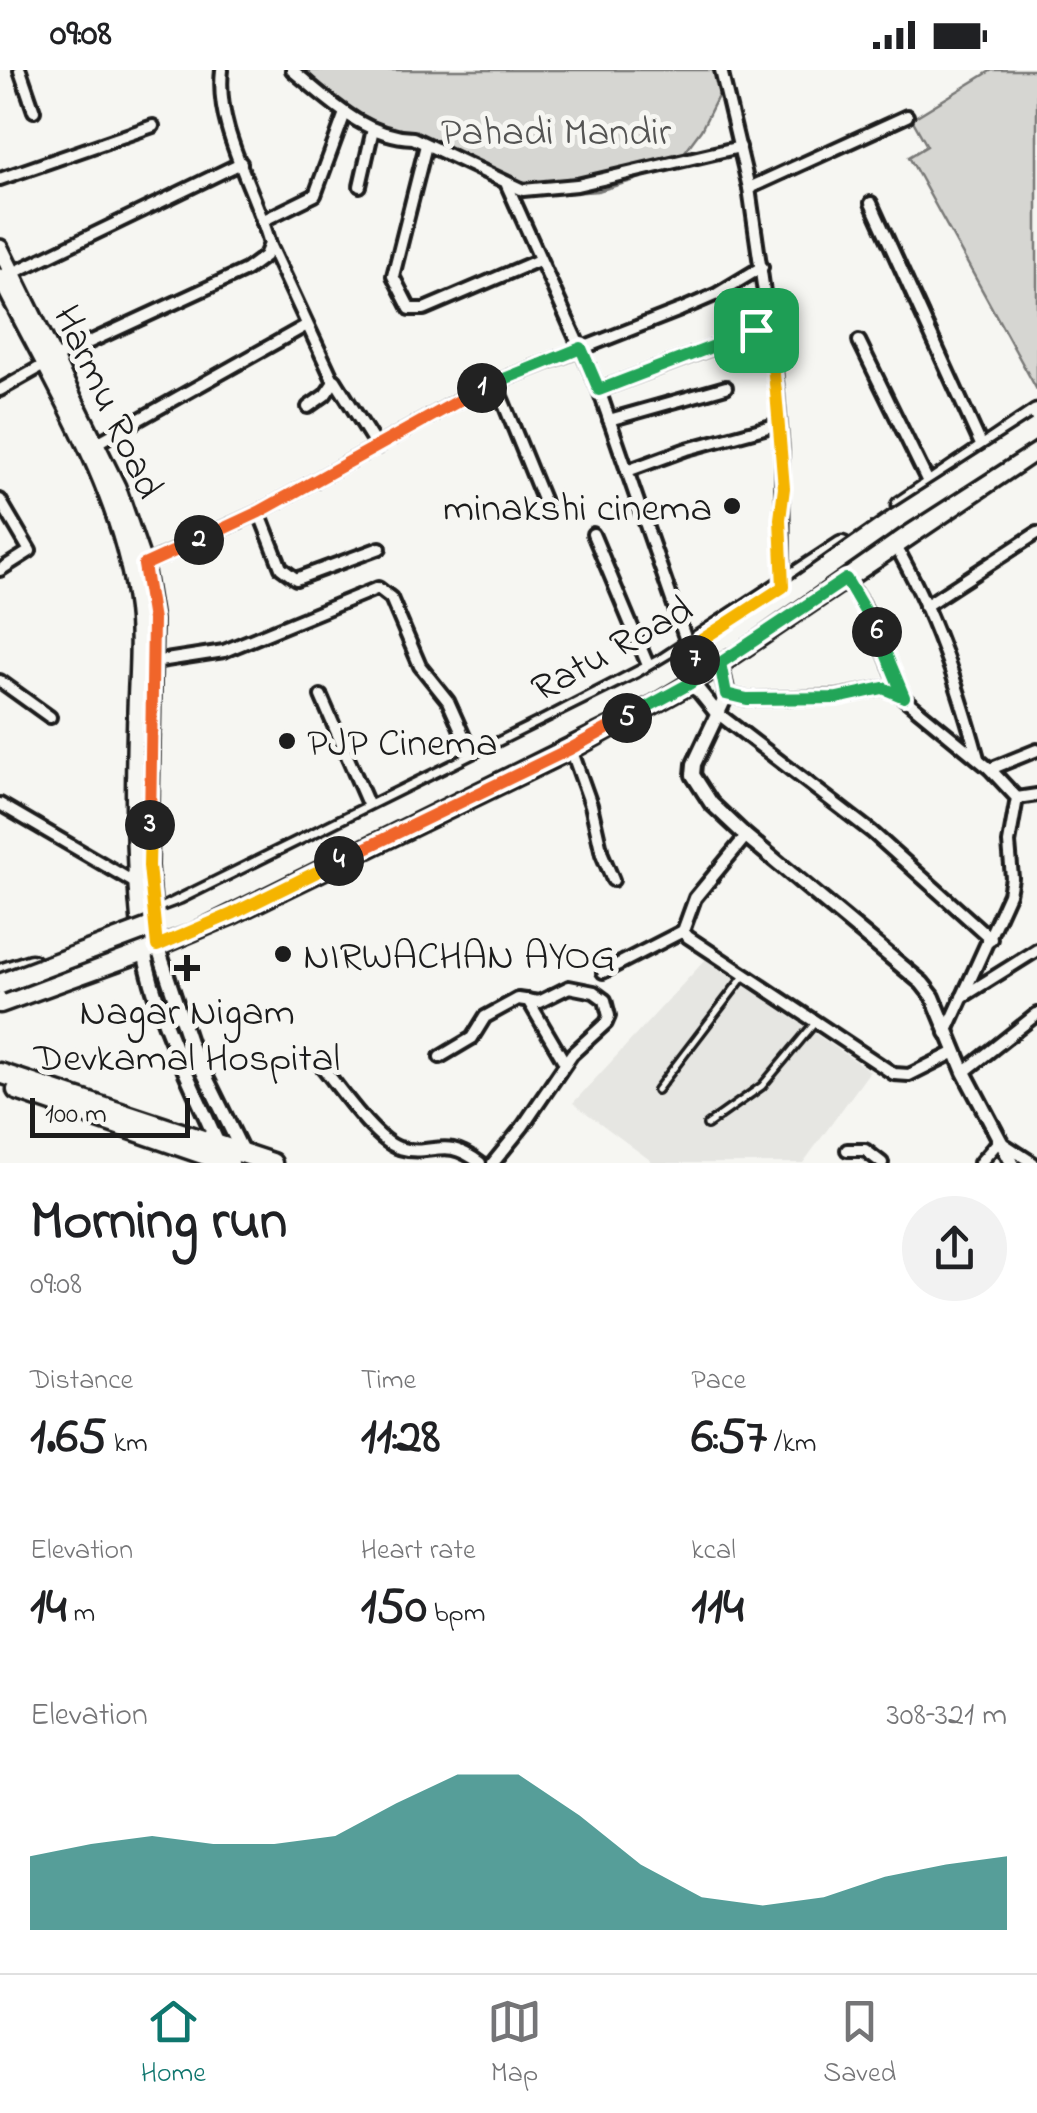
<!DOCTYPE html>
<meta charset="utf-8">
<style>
body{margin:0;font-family:"Indie Flower",sans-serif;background:#f2f2f2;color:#202124;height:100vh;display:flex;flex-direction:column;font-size:38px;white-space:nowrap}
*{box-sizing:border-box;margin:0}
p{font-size:32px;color:#757577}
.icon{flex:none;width:55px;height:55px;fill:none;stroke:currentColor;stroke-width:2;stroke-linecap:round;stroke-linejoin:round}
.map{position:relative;height:1093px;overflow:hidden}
.sheet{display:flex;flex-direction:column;background:#fff;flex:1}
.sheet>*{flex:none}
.scale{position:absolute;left:30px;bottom:25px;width:160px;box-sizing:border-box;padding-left:10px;border:5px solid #1c1c1c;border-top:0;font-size:28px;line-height:35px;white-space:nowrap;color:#1c1c1c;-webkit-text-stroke:8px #f6f6f2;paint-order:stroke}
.pin{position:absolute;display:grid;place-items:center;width:85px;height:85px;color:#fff;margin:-42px;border-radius:20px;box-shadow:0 5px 15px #0006}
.km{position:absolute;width:50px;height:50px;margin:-25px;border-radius:50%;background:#222;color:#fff;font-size:28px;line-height:50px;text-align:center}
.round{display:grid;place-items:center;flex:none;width:105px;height:105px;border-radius:52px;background:#f2f2f2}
.headline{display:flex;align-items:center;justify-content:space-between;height:170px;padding:0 30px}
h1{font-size:55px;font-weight:700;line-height:75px}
.metrics{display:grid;grid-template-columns:repeat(3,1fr);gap:15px;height:170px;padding:10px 30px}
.metrics div{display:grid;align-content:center}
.metrics b{font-size:50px;font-weight:700}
.metrics small{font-size:28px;font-weight:400}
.metrics p{font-size:28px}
.chart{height:280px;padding:20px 30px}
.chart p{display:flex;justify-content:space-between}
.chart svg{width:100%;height:180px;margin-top:10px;fill:#0f766e;opacity:.7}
.status{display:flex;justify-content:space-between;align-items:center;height:70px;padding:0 50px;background:#fff;direction:ltr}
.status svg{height:28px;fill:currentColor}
.tab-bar{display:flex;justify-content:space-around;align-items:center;height:140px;border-top:2px solid #e0e0e0;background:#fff;font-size:28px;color:#757577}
.tab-bar a{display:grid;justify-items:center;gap:5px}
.tab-bar .selected{color:#0f766e}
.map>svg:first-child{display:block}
.built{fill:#e6e6e2}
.green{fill:#d6d6d2;stroke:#797977;stroke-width:2.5}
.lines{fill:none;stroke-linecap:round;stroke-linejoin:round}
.service-casing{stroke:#1c1c1c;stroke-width:12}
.minor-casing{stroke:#1c1c1c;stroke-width:18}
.tertiary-casing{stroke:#1c1c1c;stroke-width:20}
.secondary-casing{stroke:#1c1c1c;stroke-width:22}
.primary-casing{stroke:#1c1c1c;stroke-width:25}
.service{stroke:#f6f6f2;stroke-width:5}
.minor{stroke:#f6f6f2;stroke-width:10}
.tertiary{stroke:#f6f6f2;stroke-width:12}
.secondary{stroke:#f6f6f2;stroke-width:15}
.primary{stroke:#f6f6f2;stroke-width:18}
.primary-bridge-casing{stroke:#1c1c1c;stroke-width:25;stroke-linecap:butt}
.primary-bridge{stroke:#f6f6f2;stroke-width:18}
.split-1-casing{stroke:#fff;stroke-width:20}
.split-2-casing{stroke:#fff;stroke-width:20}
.split-3-casing{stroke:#fff;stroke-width:20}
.split-4-casing{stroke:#fff;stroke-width:20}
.split-5-casing{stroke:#fff;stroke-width:20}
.split-6-casing{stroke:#fff;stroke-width:20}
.split-7-casing{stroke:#fff;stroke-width:20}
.split-8-casing{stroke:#fff;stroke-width:20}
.split-9-casing{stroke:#fff;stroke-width:20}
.split-1{stroke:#22a559;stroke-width:12}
.split-2{stroke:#f0652b;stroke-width:12}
.split-3{stroke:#f0652b;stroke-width:12}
.split-4{stroke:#f5b400;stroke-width:12}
.split-5{stroke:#f0652b;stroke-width:12}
.split-6{stroke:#22a559;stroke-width:12}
.split-7{stroke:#22a559;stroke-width:12}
.split-8{stroke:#f5b400;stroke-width:12}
.split-9{stroke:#f5b400;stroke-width:12}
.poi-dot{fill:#1c1c1c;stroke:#f6f6f2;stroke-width:4}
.labels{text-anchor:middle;stroke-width:10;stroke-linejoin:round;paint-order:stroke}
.park-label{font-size:40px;fill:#545453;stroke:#f6f6f2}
.street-label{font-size:40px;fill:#1c1c1c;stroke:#f6f6f2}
.poi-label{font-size:40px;fill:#1c1c1c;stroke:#f6f6f2;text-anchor:start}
</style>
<div class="status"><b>09:08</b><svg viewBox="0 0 49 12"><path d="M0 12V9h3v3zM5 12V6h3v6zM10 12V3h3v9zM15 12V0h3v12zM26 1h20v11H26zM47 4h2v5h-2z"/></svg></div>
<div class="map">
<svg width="1037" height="1093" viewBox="0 0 1037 1093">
<rect width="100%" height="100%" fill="#f6f6f2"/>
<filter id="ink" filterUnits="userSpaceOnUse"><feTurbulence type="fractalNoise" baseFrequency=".01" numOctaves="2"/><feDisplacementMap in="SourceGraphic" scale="20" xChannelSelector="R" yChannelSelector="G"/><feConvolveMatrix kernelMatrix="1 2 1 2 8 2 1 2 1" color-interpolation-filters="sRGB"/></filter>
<g filter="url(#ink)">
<polygon class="built" points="706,889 870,1001 803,1093 654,1093 573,1033"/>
<g class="green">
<polygon points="306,0 718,0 719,24 701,60 678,91 635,110 598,121 557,124 519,120 471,88 421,66 378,55 342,37"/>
<polygon points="992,0 1037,0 1037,320 909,87 927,76 912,49"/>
</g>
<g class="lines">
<defs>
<g id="service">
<polyline points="657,1020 744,906"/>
<polyline points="707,1055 762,1016 814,954"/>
</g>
<g id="minor">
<polyline points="20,0 34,41"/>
<path d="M292,0C329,30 363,66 413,68L523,120L577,115L740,77"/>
<polyline points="721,0 749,118 775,299 782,381 783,518"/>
<polyline points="426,75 393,206 410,239 424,239 539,190"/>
<polyline points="0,109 153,56"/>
<polyline points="507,115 599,320 689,579"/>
<polyline points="360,116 373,59"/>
<polyline points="749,118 907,46"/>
<polyline points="871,133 983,379"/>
<polyline points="262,151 315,125 345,43"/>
<polyline points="270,174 334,312 325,325 308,337"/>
<polyline points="13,203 241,93"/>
<polyline points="859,271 930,416"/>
<path d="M55,288L246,200L265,186L270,174C255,118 215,59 222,0"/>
<polyline points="335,310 377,377"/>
<polyline points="495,312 549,444"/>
<polyline points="0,320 44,295"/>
<polyline points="599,320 769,256"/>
<polyline points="609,350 726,317"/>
<polyline points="97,373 307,255"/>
<polyline points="627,401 687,379 779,354"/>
<polyline points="0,430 30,481 0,500"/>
<polyline points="259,442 281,498 296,509 380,478"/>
<polyline points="593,464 650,600 666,626"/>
<path d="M895,475C933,540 958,616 978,688"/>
<polyline points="141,496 259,442 481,318 680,240 717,224 762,197"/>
<polyline points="846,509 870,547 903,626"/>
<polyline points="925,536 1037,463"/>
<polyline points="153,592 224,581 378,518 391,528 420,596 448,631 474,689"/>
<polyline points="0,611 50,647"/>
<polyline points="727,624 747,629 837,627 883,618 895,621 990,699 1017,728 1009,773 1012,808 1009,824 946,963"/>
<polyline points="321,626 371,741"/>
<polyline points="716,642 872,762 991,869"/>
<polyline points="571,679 591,735 602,784 613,810"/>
<polyline points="990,699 1037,680"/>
<polyline points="1017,728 1037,725"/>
<polyline points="0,734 137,814"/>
<polyline points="746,766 695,828 683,861 688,867 894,1004 909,1005 955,982"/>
<polyline points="603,902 683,861"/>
<polyline points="962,927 1037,880"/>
<polyline points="528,930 565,993"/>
<polyline points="440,987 472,968 485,947 518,929 539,932 569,917 594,922 605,930 609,946 606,953 572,984 523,1056 493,1093"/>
<path d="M319,993C337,1014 374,1070 399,1078C433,1088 443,1064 480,1093"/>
<polyline points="964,1002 1037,944"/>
<polyline points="847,1080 865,1080 882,1093"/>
<polyline points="980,1093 999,1071 1033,1093"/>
</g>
<g id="tertiary">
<polyline points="720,593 727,624 694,694 693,705 711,733 746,766 922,913 933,927 964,1002 1012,1093"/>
<polyline points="689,614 699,621 716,642"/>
<path d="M143,875C155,947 193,1015 221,1081"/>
<polyline points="157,875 190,975 244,1085"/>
</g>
<g id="secondary">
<polyline points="0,178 117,417 144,495 153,550 149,796 154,856"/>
<path d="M0,207C49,306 120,417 135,528C141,565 137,603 136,641C134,712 133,783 140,854"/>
</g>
<g id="primary">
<polyline points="901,436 1037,344"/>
<polyline points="149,850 547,654 663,594 842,476"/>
<polyline points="0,904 31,894"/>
<polyline points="0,933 144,881 232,844 571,679 689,614 1037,379"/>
<polyline points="0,1003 272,1093"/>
<polyline points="17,1020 229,1093"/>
</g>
</defs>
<use href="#service" class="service-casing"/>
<use href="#minor" class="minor-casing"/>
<use href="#tertiary" class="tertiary-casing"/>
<use href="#secondary" class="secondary-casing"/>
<use href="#primary" class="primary-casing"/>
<use href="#service" class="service"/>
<use href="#minor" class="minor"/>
<use href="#tertiary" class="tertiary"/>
<use href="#secondary" class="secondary"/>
<use href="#primary" class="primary"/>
<defs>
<polyline id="primary-bridge" points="0,914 186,844 644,617 729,566 894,450 1037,358"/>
</defs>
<use href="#primary-bridge" class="primary-bridge-casing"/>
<use href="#primary-bridge" class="primary-bridge"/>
</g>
</g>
<g class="lines" filter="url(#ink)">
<defs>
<polyline id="split-1" points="482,318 581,278 599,320 756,260"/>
<polyline id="split-2" points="199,470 259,442 482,318"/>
<polyline id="split-3" points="150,755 153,550 144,495 199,470"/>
<polyline id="split-4" points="150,755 149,796 157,876 232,844 339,791"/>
<polyline id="split-5" points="339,791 570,679 627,648"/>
<polyline id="split-6" points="627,648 689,614 846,509 877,562"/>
<polyline id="split-7" points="695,590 704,605 720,593 726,624 747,629 837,628 883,618 904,627 877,562"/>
<polyline id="split-8" points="695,590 689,578 783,517 780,449 784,418 776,322"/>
<polyline id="split-9" points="756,260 768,256 776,322"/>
</defs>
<use href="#split-1" class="split-1-casing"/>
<use href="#split-2" class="split-2-casing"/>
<use href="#split-3" class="split-3-casing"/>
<use href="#split-4" class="split-4-casing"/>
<use href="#split-5" class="split-5-casing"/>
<use href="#split-6" class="split-6-casing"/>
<use href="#split-7" class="split-7-casing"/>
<use href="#split-8" class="split-8-casing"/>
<use href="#split-9" class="split-9-casing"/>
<use href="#split-1" class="split-1"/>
<use href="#split-2" class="split-2"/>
<use href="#split-3" class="split-3"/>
<use href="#split-4" class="split-4"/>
<use href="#split-5" class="split-5"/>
<use href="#split-6" class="split-6"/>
<use href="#split-7" class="split-7"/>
<use href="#split-8" class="split-8"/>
<use href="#split-9" class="split-9"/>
</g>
<g class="poi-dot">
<circle cx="732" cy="436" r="10"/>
<circle cx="287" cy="671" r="10"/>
<circle cx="283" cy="884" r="10"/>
<path d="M182 883h10v10h10v10h-10v10h-10v-10h-10v-10h10z"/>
</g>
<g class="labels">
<g class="park-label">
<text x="556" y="74">Pahadi Mandir</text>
</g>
<g class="street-label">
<text transform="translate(110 331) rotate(65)" y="14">Harmu Road</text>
<text transform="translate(611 577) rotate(-29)" y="14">Ratu Road</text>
</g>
<g class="poi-label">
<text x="712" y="450" text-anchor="end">minakshi cinema</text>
<text x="307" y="685">PJP Cinema</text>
<text x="303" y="898">NIRWACHAN AYOG</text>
<text x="187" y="954" text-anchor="middle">Nagar Nigam<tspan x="187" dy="46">Devkamal Hospital</tspan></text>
</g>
</g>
</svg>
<div class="scale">100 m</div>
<div class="pin" style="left:756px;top:260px;background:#1e9e55"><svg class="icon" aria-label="arrive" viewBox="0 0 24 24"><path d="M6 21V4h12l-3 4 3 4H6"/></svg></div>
<b class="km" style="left:482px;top:318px">1</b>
<b class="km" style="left:199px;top:470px">2</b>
<b class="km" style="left:150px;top:755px">3</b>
<b class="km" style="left:339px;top:791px">4</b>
<b class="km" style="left:627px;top:648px">5</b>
<b class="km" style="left:877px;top:562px">6</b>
<b class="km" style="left:695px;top:590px">7</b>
</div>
<section class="sheet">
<div class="headline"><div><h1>Morning run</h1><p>09:08</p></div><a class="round"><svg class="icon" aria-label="share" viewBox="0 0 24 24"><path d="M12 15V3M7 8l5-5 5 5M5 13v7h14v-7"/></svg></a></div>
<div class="metrics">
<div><p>Distance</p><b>1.65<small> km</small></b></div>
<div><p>Time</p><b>11:28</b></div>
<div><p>Pace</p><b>6:57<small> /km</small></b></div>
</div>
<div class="metrics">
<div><p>Elevation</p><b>14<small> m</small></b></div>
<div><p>Heart rate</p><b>150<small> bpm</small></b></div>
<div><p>kcal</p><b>114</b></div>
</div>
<div class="chart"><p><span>Elevation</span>308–321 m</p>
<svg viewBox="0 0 160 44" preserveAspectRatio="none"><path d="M0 44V26L10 23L20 21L30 23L40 23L50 21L60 13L70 6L80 6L90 16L100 28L110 36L120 38L130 36L140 31L150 28L160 26V44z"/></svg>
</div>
</section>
<nav class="tab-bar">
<a class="selected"><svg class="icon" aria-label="home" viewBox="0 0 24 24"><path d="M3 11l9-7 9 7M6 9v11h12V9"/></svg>Home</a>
<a><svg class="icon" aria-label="map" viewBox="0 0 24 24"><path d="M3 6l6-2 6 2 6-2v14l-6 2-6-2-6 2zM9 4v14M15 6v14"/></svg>Map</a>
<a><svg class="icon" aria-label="saved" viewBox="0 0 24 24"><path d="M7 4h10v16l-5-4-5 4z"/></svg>Saved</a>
</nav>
